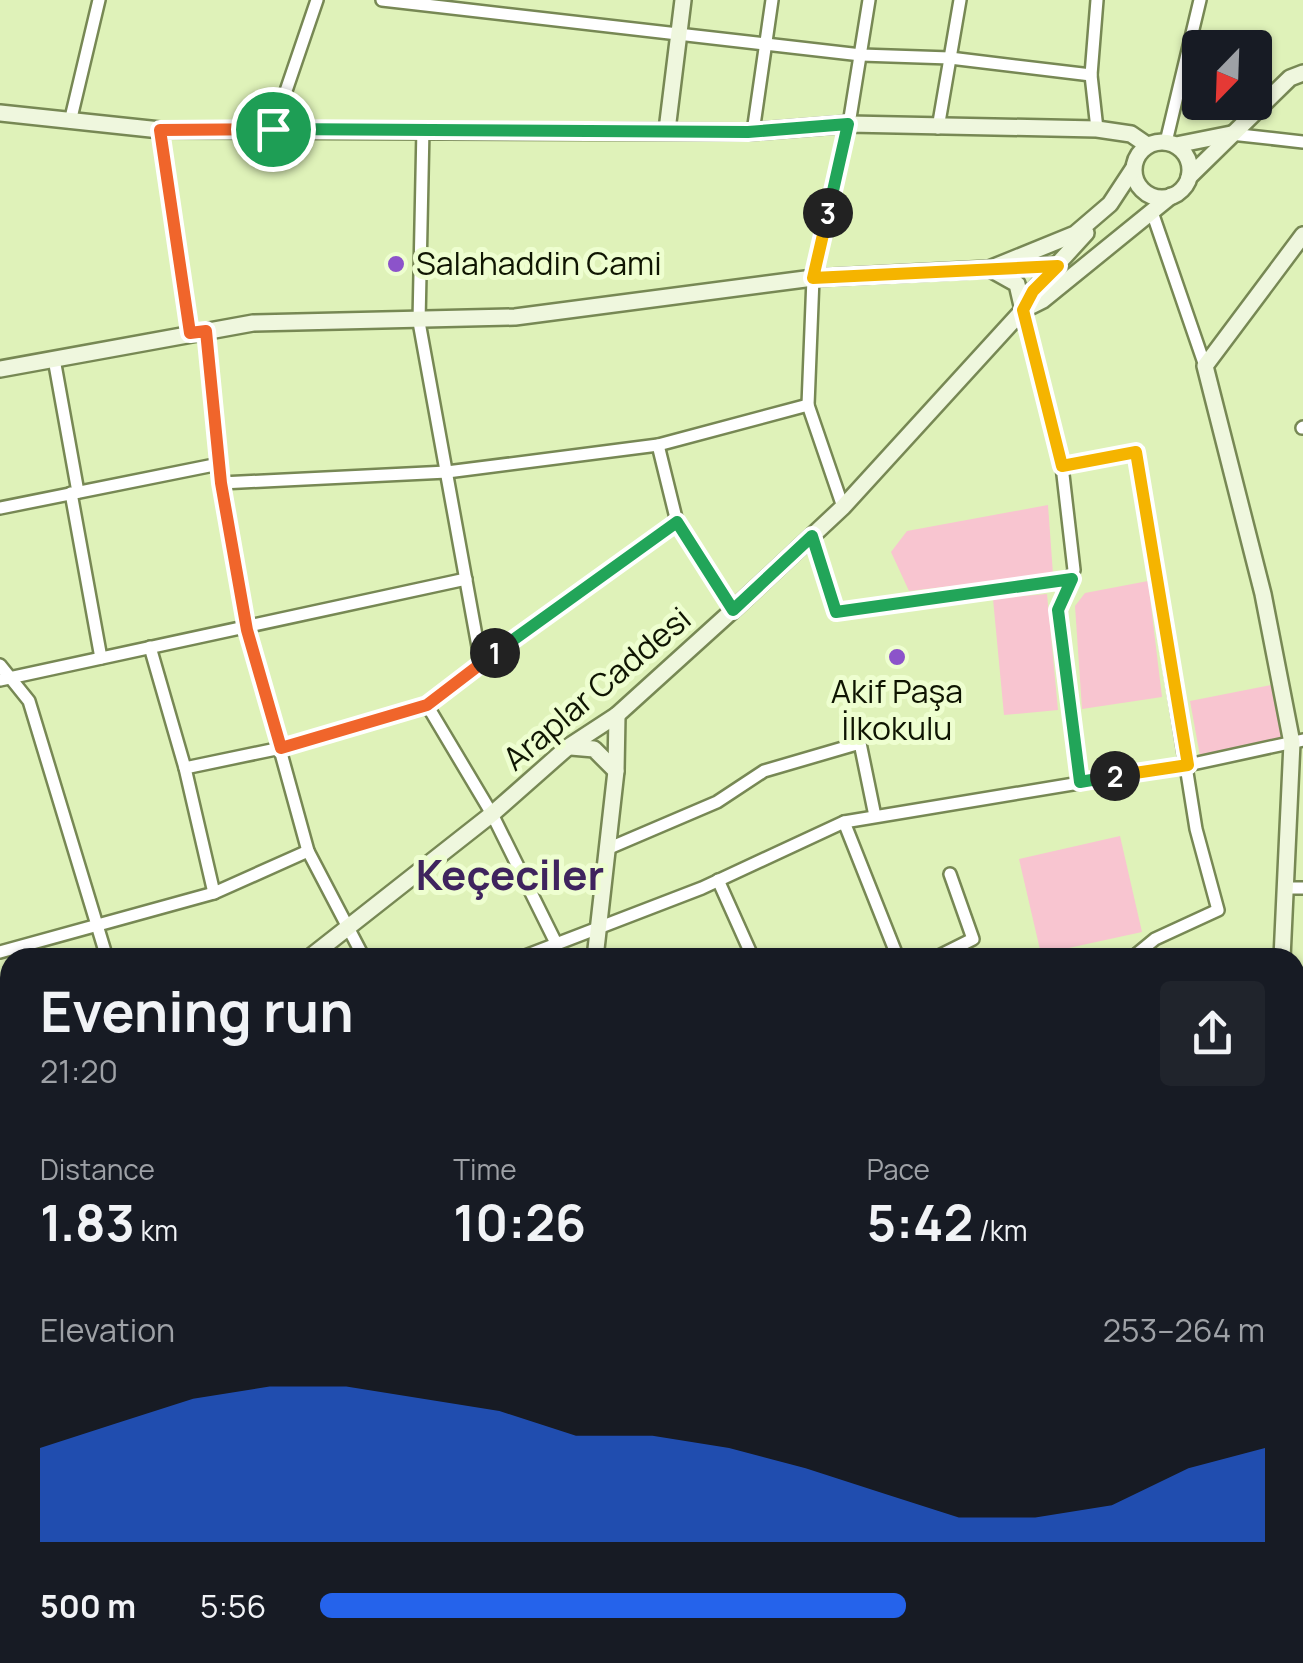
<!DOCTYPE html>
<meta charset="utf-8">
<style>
body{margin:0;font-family:Manrope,sans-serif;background:#20242c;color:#f1f3f6;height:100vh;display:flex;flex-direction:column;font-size:38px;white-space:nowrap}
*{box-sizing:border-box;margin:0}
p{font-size:32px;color:#9ea1a6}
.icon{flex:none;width:55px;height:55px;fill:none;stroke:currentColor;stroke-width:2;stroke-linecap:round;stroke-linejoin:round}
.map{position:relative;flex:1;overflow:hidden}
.panel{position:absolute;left:0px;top:948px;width:1305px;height:718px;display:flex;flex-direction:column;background:#171b24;border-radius:30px 30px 0 0;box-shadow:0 2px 8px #0004}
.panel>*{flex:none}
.needle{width:65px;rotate:203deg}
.fabs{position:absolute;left:1182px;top:30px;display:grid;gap:20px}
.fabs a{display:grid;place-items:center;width:90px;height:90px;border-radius:10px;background:#171b24;box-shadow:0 2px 8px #0004;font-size:50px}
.pin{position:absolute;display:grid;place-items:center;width:85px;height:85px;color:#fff;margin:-42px;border:5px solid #fff;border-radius:50%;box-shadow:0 2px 10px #0007}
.km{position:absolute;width:50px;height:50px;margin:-25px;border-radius:50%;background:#222;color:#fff;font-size:28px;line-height:50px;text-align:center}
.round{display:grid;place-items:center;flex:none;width:105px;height:105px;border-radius:10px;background:#20242c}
.overview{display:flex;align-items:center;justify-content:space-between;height:170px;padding:0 40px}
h1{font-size:55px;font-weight:700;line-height:75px}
.stats{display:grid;grid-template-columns:repeat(3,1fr);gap:15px;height:170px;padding:10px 40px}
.stats div{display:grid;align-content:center}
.stats b{font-size:50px;font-weight:700}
.stats small{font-size:28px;font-weight:400}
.stats p{font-size:28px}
.chart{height:280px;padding:20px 40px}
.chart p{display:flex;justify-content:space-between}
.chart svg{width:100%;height:180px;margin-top:10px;fill:#2563eb;opacity:.7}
ul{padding:0 40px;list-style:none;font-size:32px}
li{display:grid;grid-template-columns:160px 120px 1fr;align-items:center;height:75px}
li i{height:25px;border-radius:12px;background:#2563eb}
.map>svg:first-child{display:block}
.green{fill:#f8c5d0}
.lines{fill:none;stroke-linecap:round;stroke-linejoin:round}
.street-casing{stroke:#778854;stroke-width:16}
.secondary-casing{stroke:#778854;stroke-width:20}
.street{stroke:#fff;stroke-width:11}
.secondary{stroke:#eff7de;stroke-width:15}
.split-1-casing{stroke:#fff;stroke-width:20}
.split-2-casing{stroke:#fff;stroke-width:20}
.split-3-casing{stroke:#fff;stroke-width:20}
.split-4-casing{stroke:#fff;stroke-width:20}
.split-1{stroke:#f0652b;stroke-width:12}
.split-2{stroke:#22a559;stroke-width:12}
.split-3{stroke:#f5b400;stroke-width:12}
.split-4{stroke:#22a559;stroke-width:12}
.poi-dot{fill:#8c53ca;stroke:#eefed0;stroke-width:4}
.labels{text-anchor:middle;stroke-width:10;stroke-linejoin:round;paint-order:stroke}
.poi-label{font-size:32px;fill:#0f1502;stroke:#eefed0;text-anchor:start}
.street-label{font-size:32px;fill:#0f1502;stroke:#eefed0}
.district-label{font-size:42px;font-weight:bold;fill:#3f245e;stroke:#eefed0}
</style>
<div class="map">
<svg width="1303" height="1663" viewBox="0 0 1303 1663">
<rect width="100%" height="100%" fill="#dff2b9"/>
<g class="green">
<polygon points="1048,505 1053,574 909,591 891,552 907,531"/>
<polygon points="1148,581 1162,697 1082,709 1075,606 1085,593"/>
<polygon points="1047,594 1058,710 1004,715 993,599"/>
<polygon points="1271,685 1282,741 1200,756 1190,701"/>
<polygon points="1120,836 1142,932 1041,954 1019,859"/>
</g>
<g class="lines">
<defs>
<g id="street">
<polyline points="382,0 861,55 950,58 1091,75"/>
<polyline points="1097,0 1091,75 1097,129"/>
<polyline points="70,122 99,0"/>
<polyline points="423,128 419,322 481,663"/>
<polyline points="938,128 960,0"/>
<polyline points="273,129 317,0"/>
<polyline points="160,130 191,333"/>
<polyline points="753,132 772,0"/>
<polyline points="1231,134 1303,142"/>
<polyline points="1166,142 1200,0"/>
<polyline points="1152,212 1205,366"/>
<polyline points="1023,310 1062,466 1074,570 1058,610 1079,782"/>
<polyline points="206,331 221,483 247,630 308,851 364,958"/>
<polyline points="54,359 78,492"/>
<polyline points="1302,428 1303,427"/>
<polyline points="658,445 677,522 733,610"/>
<polyline points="1062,466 1136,453 1196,829 1218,910 1155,939 1132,958"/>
<polyline points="221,483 447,472 658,445 808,405"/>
<polyline points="71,493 101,658"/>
<polyline points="843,507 808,405 813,278 849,124 869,0"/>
<polyline points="0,508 219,464"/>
<polyline points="812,536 836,612 1072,579"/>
<polyline points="150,647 185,768 214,893"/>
<polyline points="0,665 29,701 107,958"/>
<polyline points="0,680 466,579"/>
<polyline points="427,705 492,814 556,943"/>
<polyline points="185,768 281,748 427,705 677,522"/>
<polyline points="844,822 898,958"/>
<polyline points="607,849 717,802 764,771 860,743 875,816"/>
<polyline points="718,880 753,958"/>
<polyline points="1285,888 1303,888"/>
<polyline points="0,952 214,893 308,851"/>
<polyline points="520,958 702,888 844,822 1188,765 1303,740"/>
<polyline points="935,958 973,939 950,874"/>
<polyline points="1295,1087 1303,1083"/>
<polyline points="0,1093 10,1091"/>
<polyline points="1295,1283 1303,1284"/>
<polyline points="1295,1609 1303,1618"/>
<polyline points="337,1655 342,1663"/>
<polyline points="784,1655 789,1663"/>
<polyline points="895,1655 901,1663"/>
<polyline points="1003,1655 1009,1663"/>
<polyline points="121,1663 135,1655"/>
<polyline points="1046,1663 1055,1655"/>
</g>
<g id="secondary">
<polyline points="0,113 160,130 748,132 849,124 1097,129 1131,134 1147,145"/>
<polyline points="667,130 683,0"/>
<circle cx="1162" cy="170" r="28"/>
<polyline points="1176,145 1231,134"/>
<polyline points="1189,177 1290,78 1303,73"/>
<polyline points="1008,268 1059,265"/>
<polyline points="992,270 1017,284 1023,310"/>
<polyline points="1023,310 1043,300 1171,196"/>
<polyline points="0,369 253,323 515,317 813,278 989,269 1075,234 1110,204 1133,169"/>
<polyline points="571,747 594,749 616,771"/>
<polyline points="309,958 492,814 568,747 617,715 733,610 843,507 1023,310 1033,291 1086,233"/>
<polyline points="595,958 616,771 617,715"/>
<polyline points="1282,958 1292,743 1263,594 1205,366 1303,235"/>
<polyline points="1295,1167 1303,1163"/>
<polyline points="0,1200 10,1193"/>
<polyline points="0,1439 10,1451"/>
<polyline points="0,1474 10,1487"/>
<polyline points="139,1655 145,1663"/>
<polyline points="163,1655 169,1663"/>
<polyline points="673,1655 679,1663"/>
<polyline points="447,1663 460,1655"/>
<polyline points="1200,1663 1202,1655"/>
</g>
</defs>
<use href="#street" class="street-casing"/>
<use href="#secondary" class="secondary-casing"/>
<use href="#street" class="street"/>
<use href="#secondary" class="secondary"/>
</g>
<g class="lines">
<defs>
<polyline id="split-1" points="273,129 160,130 190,333 206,331 221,483 247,630 281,748 427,705 495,653"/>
<polyline id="split-2" points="495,653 677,522 733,610 812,536 836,612 1072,579 1058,610 1080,782 1115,776"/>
<polyline id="split-3" points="828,213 813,278 1058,266 1033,291 1023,310 1062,466 1136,452 1188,765 1115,776"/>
<polyline id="split-4" points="273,129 748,132 848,124 828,213"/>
</defs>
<use href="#split-1" class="split-1-casing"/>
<use href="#split-2" class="split-2-casing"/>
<use href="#split-3" class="split-3-casing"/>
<use href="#split-4" class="split-4-casing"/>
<use href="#split-1" class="split-1"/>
<use href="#split-2" class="split-2"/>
<use href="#split-3" class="split-3"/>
<use href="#split-4" class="split-4"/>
</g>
<g class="poi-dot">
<circle cx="396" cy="264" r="10"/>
<circle cx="897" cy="657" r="10"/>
</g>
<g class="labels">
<g class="poi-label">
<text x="416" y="275">Salahaddin Cami</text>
<text x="897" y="703" text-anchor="middle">Akif Paşa<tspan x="897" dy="37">İlkokulu</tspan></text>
</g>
<g class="street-label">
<text transform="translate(597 689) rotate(-40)" y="11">Araplar Caddesi</text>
</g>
<g class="district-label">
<text x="510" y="890">Keçeciler</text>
</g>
</g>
</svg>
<div class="fabs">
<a><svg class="needle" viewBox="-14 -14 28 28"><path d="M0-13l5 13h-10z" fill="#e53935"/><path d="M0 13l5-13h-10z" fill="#9ea1a6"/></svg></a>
</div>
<div class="pin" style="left:273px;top:129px;background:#1e9e55"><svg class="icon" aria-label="arrive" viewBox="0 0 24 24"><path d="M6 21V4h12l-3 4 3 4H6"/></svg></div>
<b class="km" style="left:495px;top:653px">1</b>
<b class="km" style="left:1115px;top:776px">2</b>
<b class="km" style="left:828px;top:213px">3</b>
<section class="panel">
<div class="overview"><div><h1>Evening run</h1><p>21:20</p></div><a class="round"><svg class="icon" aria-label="share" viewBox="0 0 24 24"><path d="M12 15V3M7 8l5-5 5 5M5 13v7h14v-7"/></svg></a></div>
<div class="stats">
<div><p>Distance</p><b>1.83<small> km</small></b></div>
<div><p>Time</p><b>10:26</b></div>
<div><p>Pace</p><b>5:42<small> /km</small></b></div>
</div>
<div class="chart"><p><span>Elevation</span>253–264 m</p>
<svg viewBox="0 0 160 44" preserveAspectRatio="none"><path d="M0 44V21L10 15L20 9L30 6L40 6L50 9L60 12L70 18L80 18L90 21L100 26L110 32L120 38L130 38L140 35L150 26L160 21V44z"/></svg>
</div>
<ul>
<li><b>500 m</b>5:56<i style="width:62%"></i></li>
</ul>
</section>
</div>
